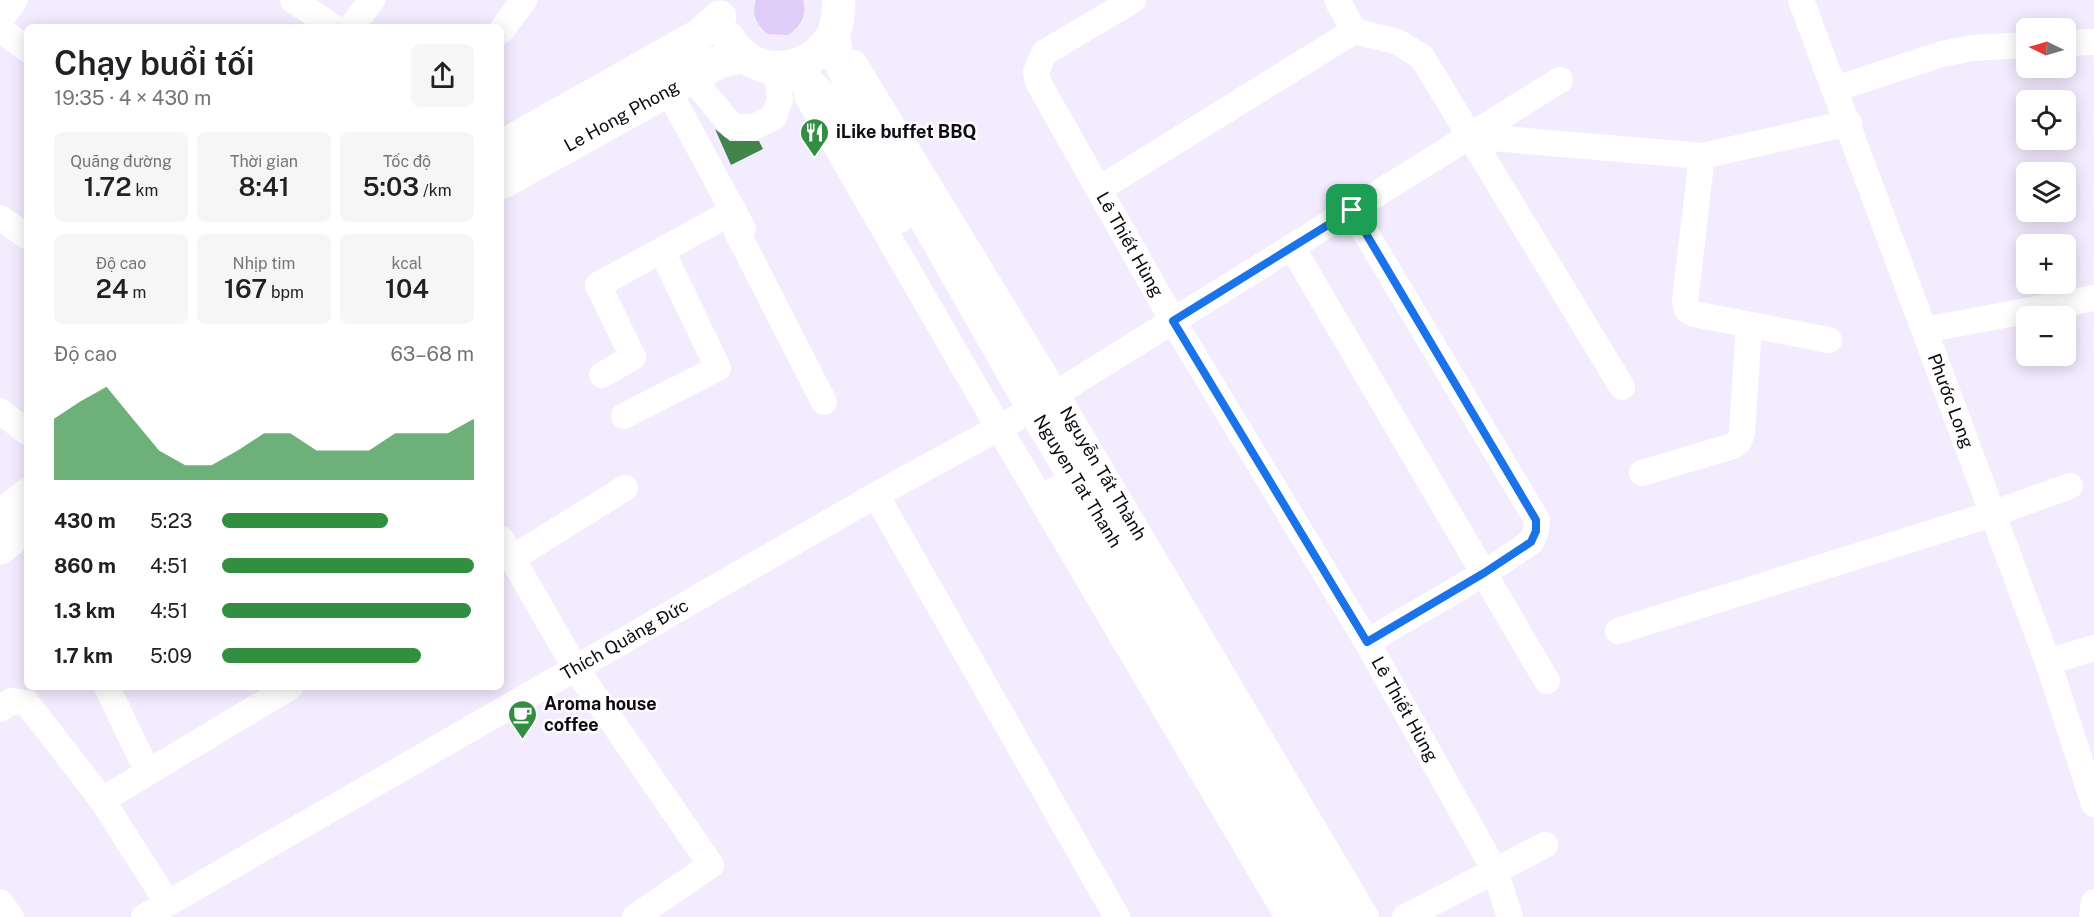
<!DOCTYPE html>
<html lang="vi">
<meta charset="utf-8">
<style>
body{margin:0;font-family:"Public Sans",sans-serif;background:#f6f6f6;color:#202124;height:100vh;display:flex;flex-direction:column;font-size:22px;white-space:nowrap}
*{box-sizing:border-box;margin:0}
p{font-size:20px;color:#757577}
.icon{flex:none;width:33px;height:33px;fill:none;stroke:currentColor;stroke-width:2;stroke-linecap:round;stroke-linejoin:round}
.map{position:relative;flex:1;overflow:hidden}
.sheet{position:absolute;left:24px;top:24px;width:480px;height:666px;display:flex;flex-direction:column;background:#fff;border-radius:9px;box-shadow:0 3px 15px #0003}
.sheet>*{flex:none}
.needle{width:39px;rotate:275deg}
.buttons{position:absolute;left:2016px;top:18px;display:grid;gap:12px}
.buttons a{display:grid;place-items:center;width:60px;height:60px;border-radius:9px;background:#fff;box-shadow:0 3px 15px #0003;font-size:30px}
.pin{position:absolute;display:grid;place-items:center;width:51px;height:51px;color:#fff;margin:-26px;border-radius:12px;box-shadow:0 3px 9px #0006}
.round{display:grid;place-items:center;flex:none;width:63px;height:63px;border-radius:9px;background:#f6f6f6}
.overview{display:flex;align-items:center;justify-content:space-between;height:102px;padding:0 30px}
h1{font-size:33px;font-weight:600;line-height:45px}
.stats{display:grid;grid-template-columns:repeat(3,1fr);gap:9px;height:102px;padding:6px 30px}
.stats div{display:grid;align-content:center;border-radius:9px;background:#f6f6f6;text-align:center}
.stats b{font-size:26px;font-weight:600}
.stats small{font-size:16px;font-weight:400}
.stats p{font-size:16px}
.chart{height:168px;padding:12px 30px}
.chart p{display:flex;justify-content:space-between}
.chart svg{width:100%;height:108px;margin-top:6px;fill:#328f41;opacity:.7}
ul{padding:0 30px;list-style:none;font-size:20px}
li{display:grid;grid-template-columns:96px 72px 1fr;align-items:center;height:45px}
li i{height:15px;border-radius:8px;background:#328f41}
.map>svg:first-child{display:block}
.green{fill:#dfcdf8}
.building{fill:#43844b}
.lines{fill:none;stroke-linecap:round;stroke-linejoin:round}
.minor{stroke:#fff;stroke-width:26}
.major{stroke:#fff;stroke-width:33}
.route-casing{stroke:#fff;stroke-width:12}
.route{stroke:#1a73e8;stroke-width:8}
.labels{text-anchor:middle;stroke-width:5;stroke-linejoin:round;paint-order:stroke}
.street-label{font-size:18px;fill:#0e0a13;stroke:#fcfcfc}
.poi-label{font-size:18px;font-weight:bold;fill:#0e0a13;stroke:#fcfcfc;text-anchor:start}
</style>
<div class="map">
<svg width="2094" height="917" viewBox="0 0 2094 917">
<rect width="100%" height="100%" fill="#f3ebfe"/>
<path class="green" d="M756,0H803C807,16 801,26 788,35L768,34C756,25 751,14 756,0Z"/>
<polygon class="building" points="715,129 730,141 759,141 763,149 731,165"/>
<g class="lines">
<g class="minor">
<polyline points="293,0 333,27"/>
<path id="s1" d="M1133,0L1044,53L1036,72L1038,82L1173,321L1367,642L1495,871L1510,917"/>
<polyline points="1337,0 1354,31"/>
<path id="s2" d="M1801,0L2048,662L2094,804"/>
<polyline points="0,20 15,0"/>
<polyline points="351,27 372,0"/>
<polyline points="0,29 27,49"/>
<polyline points="501,31 524,0"/>
<polyline points="2066,43 2094,42"/>
<path id="s3" d="M854,63L1056,394L1366,917"/>
<polyline points="691,77 732,126 752,128 774,117 780,99 776,69"/>
<polyline points="1835,89 1942,54 1972,48 2026,45"/>
<polyline points="668,90 743,229 737,232 824,402"/>
<polyline points="807,96 999,428 1288,917"/>
<polyline points="1469,136 1702,156 1849,123"/>
<polyline points="1702,156 1685,301 1687,310 1694,314 1829,340"/>
<polyline points="1099,189 1354,31 1398,42 1422,57 1622,387"/>
<polyline points="1352,210 1537,520 1536,531 1531,542 1483,574 1367,642"/>
<polyline points="0,218 27,236"/>
<polyline points="1292,247 1547,681"/>
<polyline points="1925,330 2094,298"/>
<polyline points="602,375 633,357 598,285 734,211"/>
<polyline points="1041,403 1560,80"/>
<polyline points="0,411 27,432"/>
<polyline points="624,416 718,368 662,251"/>
<polyline points="1642,473 1733,446 1739,441 1742,433 1749,325"/>
<polyline points="876,495 1117,917"/>
<polyline points="501,539 576,669 711,865 635,917"/>
<polyline points="511,559 625,488"/>
<polyline points="1618,631 1992,514 2070,486"/>
<polyline points="2048,662 2094,648"/>
<polyline points="107,687 141,758"/>
<polyline points="0,709 11,701 27,703 102,800 167,902"/>
<polyline points="102,800 290,687"/>
<polyline points="0,902 11,917"/>
<path id="s4" d="M144,917L876,495L1015,419"/>
<polyline points="1405,917 1545,845"/>
<polyline points="2092,917 2094,902"/>
</g>
<g class="major">
<path id="s5" d="M833,35L837,55L859,102L1033,408L1343,917"/>
<path d="M729,39C753,80 810,75 832,36C838,25 838,12 839,0"/>
<path d="M789,68C843,107 866,160 898,217"/>
<polyline points="501,147 698,36 720,17"/>
<path id="s6" d="M501,183L719,62L744,56"/>
<polyline points="1058,492 1311,917"/>
<polyline points="0,517 27,495"/>
<polyline points="0,548 27,527"/>
</g>
</g>
<g class="lines">
<defs>
<polygon id="route" points="1352,210 1536,520 1536,531 1531,542 1484,573 1367,642 1173,321"/>
</defs>
<use href="#route" class="route-casing"/>
<use href="#route" class="route"/>
</g>
<defs>
<symbol id="restaurant-pin" viewBox="-11 -11 22 30"><path d="M0 17L-7.5 6A9.5 9.5 0 1 1 7.5 6Z" fill="#328f41" stroke="#fcfcfc"/><path d="M-5-6h1v4h1v-4h1v4h1v-4h1v5L-1.5 .5V6h-2V.5L-5-1ZM5-6V6H3V1.5H1.5Q1.5-4 5-6Z" fill="#fff"/></symbol>
<symbol id="cafe-pin" viewBox="-11 -11 22 30"><path d="M0 17L-7.5 6A9.5 9.5 0 1 1 7.5 6Z" fill="#328f41" stroke="#fcfcfc"/><path d="M-5.5-4.5H6V0H3Q3 3.5 0 3.5H-2.5Q-5.5 3.5-5.5 0ZM3-3.2v2h1.7v-2ZM-6 4.5H4V6H-6Z" fill="#fff"/></symbol>
</defs>
<g fill-rule="evenodd">
<use href="#restaurant-pin" x="798" y="116" width="33" height="45"/>
<use href="#cafe-pin" x="506" y="698" width="33" height="45"/>
</g>
<g class="labels">
<g class="street-label">
<text dy="6" stroke="none"><textPath href="#s6" startOffset="138">Le Hong Phong</textPath></text>
<text dy="6" stroke="none"><textPath href="#s1" startOffset="321">Lê Thiết Hùng</textPath></text>
<text dy="6" stroke="none"><textPath href="#s2" startOffset="428">Phước Long</textPath></text>
<text dy="6" stroke="none"><textPath href="#s3" startOffset="480">Nguyễn Tất Thành</textPath></text>
<text dy="6" stroke="none"><textPath href="#s5" startOffset="510">Nguyen Tat Thanh</textPath></text>
<text dy="6" stroke="none"><textPath href="#s4" startOffset="555">Thích Quảng Đức</textPath></text>
<text dy="6" stroke="none"><textPath href="#s1" startOffset="861">Lê Thiết Hùng</textPath></text>
</g>
<g class="poi-label">
<text x="836" y="138">iLike buffet BBQ</text>
<text x="544" y="710">Aroma house<tspan x="544" dy="21">coffee</tspan></text>
</g>
</g>
</svg>
<div class="buttons">
<a><svg class="needle" viewBox="-14 -14 28 28"><path d="M0-13l5 13h-10z" fill="#e53935"/><path d="M0 13l5-13h-10z" fill="#757577"/></svg></a>
<a><svg class="icon" aria-label="locate" viewBox="0 0 24 24"><circle cx="12" cy="12" r="6"/><path d="M12 2v4M12 18v4M2 12h4M18 12h4"/></svg></a>
<a><svg class="icon" aria-label="layers" viewBox="0 0 24 24"><path d="M12 4l9 5-9 5-9-5zM3 14l9 5 9-5"/></svg></a>
<a>+</a>
<a>−</a>
</div>
<div class="pin" style="left:1352px;top:210px;background:#1e9e55"><svg class="icon" aria-label="arrive" viewBox="0 0 24 24"><path d="M6 21V4h12l-3 4 3 4H6"/></svg></div>
<section class="sheet">
<div class="overview"><div><h1>Chạy buổi tối</h1><p>19:35 · 4 × 430 m</p></div><a class="round"><svg class="icon" aria-label="share" viewBox="0 0 24 24"><path d="M12 15V3M7 8l5-5 5 5M5 13v7h14v-7"/></svg></a></div>
<div class="stats">
<div><p>Quãng đường</p><b>1.72<small> km</small></b></div>
<div><p>Thời gian</p><b>8:41</b></div>
<div><p>Tốc độ</p><b>5:03<small> /km</small></b></div>
</div>
<div class="stats">
<div><p>Độ cao</p><b>24<small> m</small></b></div>
<div><p>Nhịp tim</p><b>167<small> bpm</small></b></div>
<div><p>kcal</p><b>104</b></div>
</div>
<div class="chart"><p><span>Độ cao</span>63–68 m</p>
<svg viewBox="0 0 160 44" preserveAspectRatio="none"><path d="M0 44V19L10 12L20 6L30 19L40 32L50 38L60 38L70 32L80 25L90 25L100 32L110 32L120 32L130 25L140 25L150 25L160 19V44z"/></svg>
</div>
<ul>
<li><b>430 m</b>5:23<i style="width:66%"></i></li>
<li><b>860 m</b>4:51<i style="width:100%"></i></li>
<li><b>1.3 km</b>4:51<i style="width:99%"></i></li>
<li><b>1.7 km</b>5:09<i style="width:79%"></i></li>
</ul>
</section>
</div>
